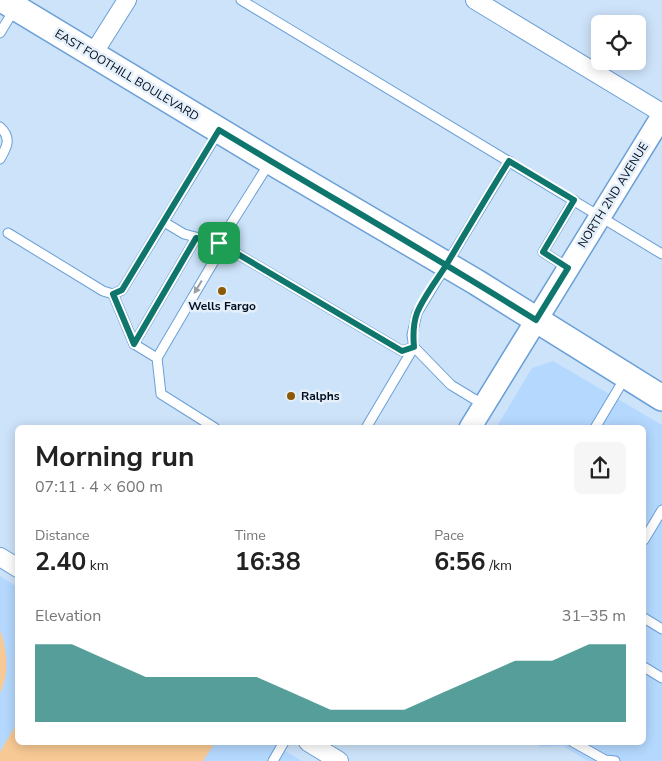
<!DOCTYPE html>
<meta charset="utf-8">
<style>
body{margin:0;font-family:"Nunito Sans",sans-serif;background:#f6f6f6;color:#222;height:100vh;display:flex;flex-direction:column;font-size:19px;white-space:nowrap}
*{box-sizing:border-box;margin:0}
p{font-size:16px;color:#767676}
.icon{flex:none;width:28px;height:28px;fill:none;stroke:currentColor;stroke-width:2;stroke-linecap:round;stroke-linejoin:round}
.map{position:relative;flex:1;overflow:hidden}
.details{position:absolute;left:15px;top:425px;width:631px;height:320px;display:flex;flex-direction:column;background:#fff;border-radius:8px;box-shadow:0 2px 12px #0003}
.details>*{flex:none}
.buttons{position:absolute;left:591px;top:15px;display:grid;gap:10px}
.buttons a{display:grid;place-items:center;width:55px;height:55px;border-radius:8px;background:#fff;box-shadow:0 2px 12px #0003;font-size:25px}
.pin{position:absolute;display:grid;place-items:center;width:42px;height:42px;color:#fff;margin:-21px;border-radius:10px;box-shadow:0 2px 8px #0006}
.round{display:grid;place-items:center;flex:none;width:52px;height:52px;border-radius:8px;background:#f6f6f6}
.overview{display:flex;align-items:center;justify-content:space-between;height:85px;padding:0 20px}
h1{font-size:28px;font-weight:700;line-height:38px}
.figures{display:grid;grid-template-columns:repeat(3,1fr);gap:8px;height:85px;padding:5px 20px}
.figures div{display:grid;align-content:center}
.figures b{font-size:25px;font-weight:700}
.figures small{font-size:14px;font-weight:400}
.figures p{font-size:14px}
.chart{height:140px;padding:10px 20px}
.chart p{display:flex;justify-content:space-between}
.chart svg{width:100%;height:90px;margin-top:5px;fill:#0f766e;opacity:.7}
.map>svg:first-child{display:block}
.built{fill:#b4d8fe}
.green{fill:#f7c994}
.lines{fill:none;stroke-linecap:round;stroke-linejoin:round}
.service-casing{stroke:#6ba0d7;stroke-width:11}
.minor-casing{stroke:#6ba0d7;stroke-width:20}
.tertiary-casing{stroke:#6ba0d7;stroke-width:24}
.secondary-casing{stroke:#6ba0d7;stroke-width:28}
.service{stroke:#fff;stroke-width:9}
.minor{stroke:#fff;stroke-width:18}
.tertiary{stroke:#fff;stroke-width:21}
.secondary{stroke:#fff;stroke-width:25}
.oneway{fill:#999fa6}
.route-casing{stroke:#fff;stroke-width:10}
.route{stroke:#0f766e;stroke-width:6}
.poi-dot{fill:#8c5904;stroke:#e4effa;stroke-width:2}
.labels{text-anchor:middle;stroke-width:5;stroke-linejoin:round;paint-order:stroke}
.street-label{font-size:12px;fill:#000e21;stroke:#e4effa}
.poi-label{font-size:12px;font-weight:bold;fill:#000e21;stroke:#e4effa}
</style>
<div class="map">
<svg width="662" height="761" viewBox="0 0 662 761">
<rect width="100%" height="100%" fill="#cde3fa"/>
<g class="built">
<polygon points="553,361 662,425 662,761 588,761 563,746 541,747 533,743 644,742 644,428 496,428 532,368"/>
<polygon points="0,576 17,587 18,742 272,743 302,761 0,761"/>
</g>
<g class="green">
<path d="M0,630C7,649 10,674 0,693Z"/>
<polygon points="17,723 18,742 208,742 213,746 203,761 0,761 0,752"/>
</g>
<g class="lines">
<defs>
<g id="service">
<polyline points="241,0 662,254"/>
<polyline points="0,33 14,10"/>
<path d="M0,127C12,138 7,147 0,159"/>
<polyline points="164,222 184,234 219,243 402,351 414,347 412,335 417,313 509,161"/>
<polyline points="8,233 103,291 113,294 122,290 219,131"/>
<polyline points="568,268 543,252 574,200"/>
<polyline points="113,294 134,344 157,358 161,394 215,428"/>
<polyline points="134,344 196,238"/>
<polyline points="157,358 214,261 219,243 270,162"/>
<polyline points="366,428 414,347 451,385 484,405"/>
<polyline points="595,428 626,376"/>
<polyline points="644,540 662,510"/>
<polyline points="644,618 662,629"/>
<polyline points="644,667 662,678"/>
<polyline points="573,742 605,760 615,761"/>
<polyline points="273,761 284,742"/>
</g>
<g id="minor">
<polyline points="475,0 662,113"/>
<polyline points="93,54 127,0"/>
<polyline points="0,557 18,568"/>
<polyline points="308,742 339,761"/>
</g>
<polyline id="tertiary" points="470,428 662,116"/>
<polyline id="secondary" points="3,0 270,161 476,282 662,398"/>
</defs>
<use href="#service" class="service-casing"/>
<use href="#minor" class="minor-casing"/>
<use href="#tertiary" class="tertiary-casing"/>
<use href="#secondary" class="secondary-casing"/>
<use href="#service" class="service"/>
<use href="#minor" class="minor"/>
<use href="#tertiary" class="tertiary"/>
<use href="#secondary" class="secondary"/>
</g>
<defs><path id="oneway-solid" d="M-6-.8H1V-3.2L6.5 0L1 3.2V.8H-6Z" transform="scale(1.25)"/></defs>
<use class="oneway" href="#oneway-solid" transform="translate(198 287) rotate(121)"/>
<g class="lines">
<defs>
<path id="route" d="M219,243L196,238L134,344L113,294L122,290L219,130C325,194 432,255 536,320L568,268L543,252L574,200L509,161C487,196 466,232 445,267C436,281 423,298 417,313C413,324 413,336 414,347L402,351L219,243"/>
</defs>
<use href="#route" class="route-casing"/>
<use href="#route" class="route"/>
</g>
<g class="poi-dot">
<circle cx="222" cy="291" r="5"/>
<circle cx="291" cy="396" r="5"/>
</g>
<g class="labels">
<g class="street-label">
<text transform="translate(127 75) rotate(31)" y="4">EAST FOOTHILL BOULEVARD</text>
<text transform="translate(613 195) rotate(-58)" y="4">NORTH 2ND AVENUE</text>
</g>
<g class="poi-label">
<text x="222" y="310">Wells Fargo</text>
<text x="301" y="400" text-anchor="start">Ralphs</text>
</g>
</g>
</svg>
<div class="buttons">
<a><svg class="icon" aria-label="locate" viewBox="0 0 24 24"><circle cx="12" cy="12" r="6"/><path d="M12 2v4M12 18v4M2 12h4M18 12h4"/></svg></a>
</div>
<div class="pin" style="left:219px;top:243px;background:#1e9e55"><svg class="icon" aria-label="arrive" viewBox="0 0 24 24"><path d="M6 21V4h12l-3 4 3 4H6"/></svg></div>
<section class="details">
<div class="overview"><div><h1>Morning run</h1><p>07:11 · 4 × 600 m</p></div><a class="round"><svg class="icon" aria-label="share" viewBox="0 0 24 24"><path d="M12 15V3M7 8l5-5 5 5M5 13v7h14v-7"/></svg></a></div>
<div class="figures">
<div><p>Distance</p><b>2.40<small> km</small></b></div>
<div><p>Time</p><b>16:38</b></div>
<div><p>Pace</p><b>6:56<small> /km</small></b></div>
</div>
<div class="chart"><p><span>Elevation</span>31–35 m</p>
<svg viewBox="0 0 160 44" preserveAspectRatio="none"><path d="M0 44V6L10 6L20 14L30 22L40 22L50 22L60 22L70 30L80 38L90 38L100 38L110 30L120 22L130 14L140 14L150 6L160 6V44z"/></svg>
</div>
</section>
</div>
